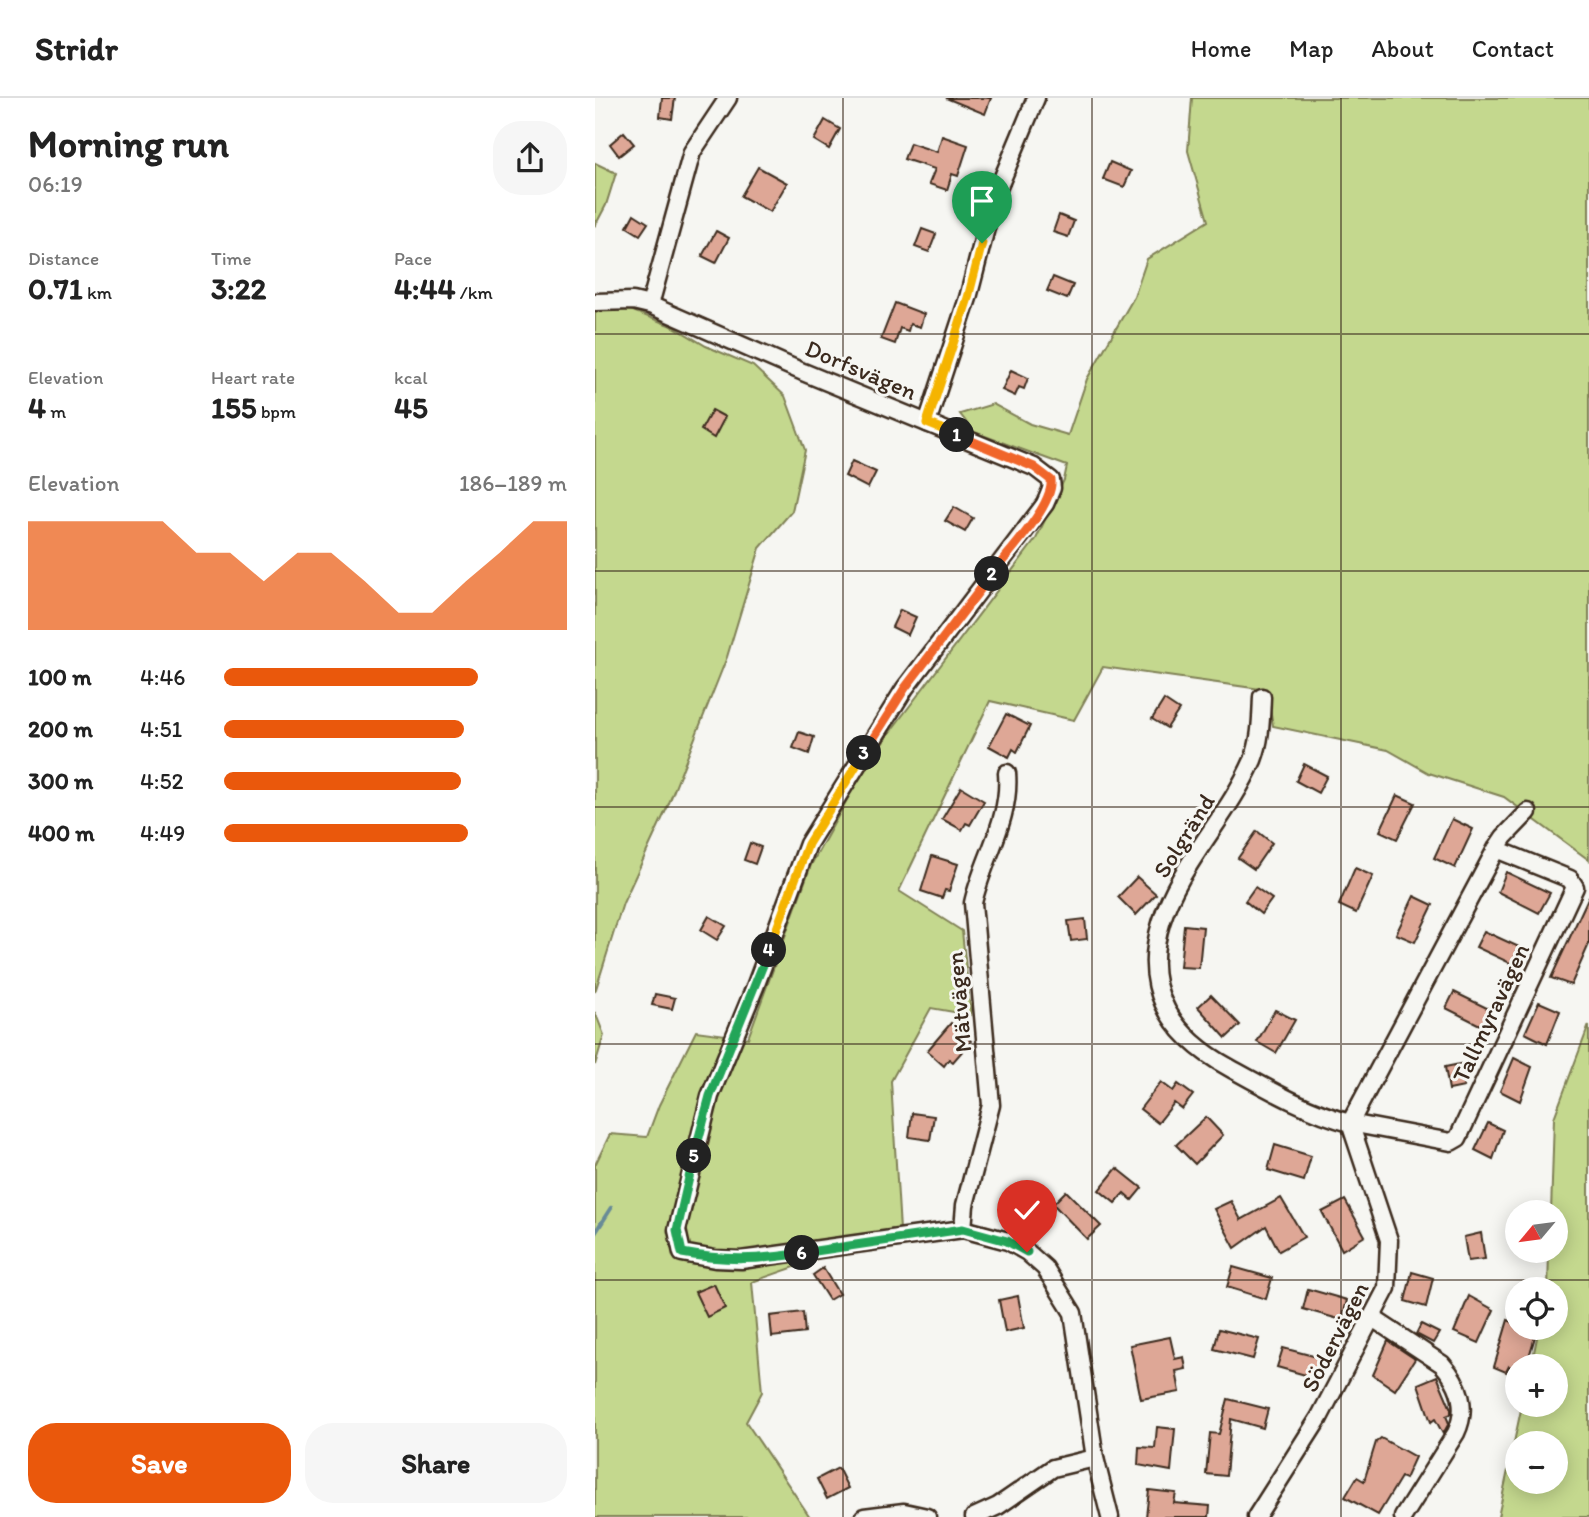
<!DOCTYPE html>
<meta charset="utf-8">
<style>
body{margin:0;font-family:Itim,sans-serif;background:#f6f6f6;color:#222;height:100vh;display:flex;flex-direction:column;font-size:26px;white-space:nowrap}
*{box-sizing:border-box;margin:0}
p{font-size:23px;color:#767676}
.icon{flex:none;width:38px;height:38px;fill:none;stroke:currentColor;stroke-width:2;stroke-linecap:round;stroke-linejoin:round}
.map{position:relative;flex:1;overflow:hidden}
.drawer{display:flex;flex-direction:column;background:#fff;width:595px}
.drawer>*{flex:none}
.needle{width:46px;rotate:241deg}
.controls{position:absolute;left:910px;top:1102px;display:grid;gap:14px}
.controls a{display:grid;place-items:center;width:63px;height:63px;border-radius:50%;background:#fff;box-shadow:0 4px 18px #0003;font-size:35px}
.pin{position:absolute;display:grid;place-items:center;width:60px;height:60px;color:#fff;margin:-72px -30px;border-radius:50% 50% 50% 0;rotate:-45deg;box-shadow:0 0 7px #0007}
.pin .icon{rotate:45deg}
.km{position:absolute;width:35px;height:35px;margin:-18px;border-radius:50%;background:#222;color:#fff;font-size:19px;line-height:35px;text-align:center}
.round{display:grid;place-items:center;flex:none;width:74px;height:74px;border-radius:28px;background:#f6f6f6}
.summary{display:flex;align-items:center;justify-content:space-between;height:119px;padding:0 28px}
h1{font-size:38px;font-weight:800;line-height:52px}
.stats{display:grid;grid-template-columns:repeat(3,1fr);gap:10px;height:119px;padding:7px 28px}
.stats div{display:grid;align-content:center}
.stats b{font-size:30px;font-weight:800}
.stats small{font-size:19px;font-weight:400}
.stats p{font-size:19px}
.chart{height:196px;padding:14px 28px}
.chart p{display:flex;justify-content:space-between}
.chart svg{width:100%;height:126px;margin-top:7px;fill:#ea580c;opacity:.7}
.primary-button{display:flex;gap:14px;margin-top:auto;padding:14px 28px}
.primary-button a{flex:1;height:80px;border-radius:28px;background:#ea580c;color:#fff;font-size:28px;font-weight:800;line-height:80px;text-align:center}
.primary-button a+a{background:#f6f6f6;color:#222}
ul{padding:0 28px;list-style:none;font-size:23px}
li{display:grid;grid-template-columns:112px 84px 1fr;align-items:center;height:52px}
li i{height:18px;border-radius:9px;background:#ea580c}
header{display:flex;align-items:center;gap:42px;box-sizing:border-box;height:98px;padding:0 35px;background:#fff;border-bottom:2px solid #e0e0e0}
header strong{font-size:33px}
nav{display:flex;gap:38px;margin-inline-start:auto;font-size:24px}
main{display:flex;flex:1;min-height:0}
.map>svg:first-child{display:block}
.green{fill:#c4d88e;stroke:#808156;stroke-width:2;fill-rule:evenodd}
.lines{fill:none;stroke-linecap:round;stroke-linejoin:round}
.stream{stroke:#688b97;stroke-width:4.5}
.building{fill:#dea796;stroke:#3b2a1e;stroke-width:2}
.minor-casing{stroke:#3b2a1e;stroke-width:21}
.minor{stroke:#f6f6f2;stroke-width:16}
.split-1-casing{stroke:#fff;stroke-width:14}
.split-2-casing{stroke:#fff;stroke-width:14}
.split-3-casing{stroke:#fff;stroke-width:14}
.split-4-casing{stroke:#fff;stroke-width:14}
.split-5-casing{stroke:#fff;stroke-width:14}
.split-6-casing{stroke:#fff;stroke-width:14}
.split-7-casing{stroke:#fff;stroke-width:14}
.split-1{stroke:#f5b400;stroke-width:9}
.split-2{stroke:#f0652b;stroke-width:9}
.split-3{stroke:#f0652b;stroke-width:9}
.split-4{stroke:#f5b400;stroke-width:9}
.split-5{stroke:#22a559;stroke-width:9}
.split-6{stroke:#22a559;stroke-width:9}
.split-7{stroke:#22a559;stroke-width:9}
.grid{fill:none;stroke:#3b2a1e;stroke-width:2;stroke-opacity:0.55}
.labels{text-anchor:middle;stroke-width:6;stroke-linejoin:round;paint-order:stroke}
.street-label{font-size:24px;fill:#3b2a1e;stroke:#f6f6f2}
</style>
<header>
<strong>Stridr</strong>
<nav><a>Home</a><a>Map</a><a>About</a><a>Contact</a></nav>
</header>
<main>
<section class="drawer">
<div class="summary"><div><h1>Morning run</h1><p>06:19</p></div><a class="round"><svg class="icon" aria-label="share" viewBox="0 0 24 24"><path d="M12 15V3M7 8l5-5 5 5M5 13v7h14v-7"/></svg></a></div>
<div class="stats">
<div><p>Distance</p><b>0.71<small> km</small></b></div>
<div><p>Time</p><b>3:22</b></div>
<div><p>Pace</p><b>4:44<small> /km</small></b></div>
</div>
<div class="stats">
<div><p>Elevation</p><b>4<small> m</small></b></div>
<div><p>Heart rate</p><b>155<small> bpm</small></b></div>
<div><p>kcal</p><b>45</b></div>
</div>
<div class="chart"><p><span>Elevation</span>186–189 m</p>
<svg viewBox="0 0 160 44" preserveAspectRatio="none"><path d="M0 44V6L10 6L20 6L30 6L40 6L50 17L60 17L70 27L80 17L90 17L100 27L110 38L120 38L130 27L140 17L150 6L160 6V44z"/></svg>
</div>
<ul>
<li><b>100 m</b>4:46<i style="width:74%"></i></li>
<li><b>200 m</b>4:51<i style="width:70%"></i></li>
<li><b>300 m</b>4:52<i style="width:69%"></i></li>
<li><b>400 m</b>4:49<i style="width:71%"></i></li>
</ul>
<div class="primary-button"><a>Save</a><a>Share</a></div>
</section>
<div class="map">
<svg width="994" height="1419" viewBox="0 0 994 1419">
<rect width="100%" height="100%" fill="#f6f6f2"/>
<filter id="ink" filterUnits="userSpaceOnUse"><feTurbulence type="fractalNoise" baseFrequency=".0143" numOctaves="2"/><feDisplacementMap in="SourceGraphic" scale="14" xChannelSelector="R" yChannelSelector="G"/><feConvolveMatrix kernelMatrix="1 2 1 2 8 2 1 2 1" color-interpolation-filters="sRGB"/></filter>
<g filter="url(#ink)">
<g class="green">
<polygon points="597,0 994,0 994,762 909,699 834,675 793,652 678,628 672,592 508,569 479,622 395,603 304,793 367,833 376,917 336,910 296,983 305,1132 157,1184 167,1294 151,1324 215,1419 0,1419 0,1067 15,1036 52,1039 64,1007 101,933 153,940 216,767 259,689 295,634 441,441 469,382 472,368 379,334 365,316 398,306 435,326 473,337 492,281 539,199 552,161 613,123 593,53"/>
<polygon points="0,65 21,75 11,107 0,128"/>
<polygon points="0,203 33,211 79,229 111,248 158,268 190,298 210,352 197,413 165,450 132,559 72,710 28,805 0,894"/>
<polygon points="0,914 9,937 0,967"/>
<path d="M994,927V1419H903L927,1307H961V1269H936L944,1230H961V1192H953L954,1153H961V1115H956L959,1020ZM922,1346H961V1384H922Z"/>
</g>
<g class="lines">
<polyline class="stream" points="0,1135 16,1110"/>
</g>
<g class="building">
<polygon points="67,0 80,0 77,21 65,19"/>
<polygon points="351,0 396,0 390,16"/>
<polygon points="230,22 245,31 234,51 219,42"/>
<polygon points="29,34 39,46 24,58 15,46"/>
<polygon points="347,38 373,47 363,78 357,76 352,92 334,86 340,71 309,61 315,45 342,54"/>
<polygon points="515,64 536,73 529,89 508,81"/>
<polygon points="163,69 192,85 175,114 146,98"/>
<polygon points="39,116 53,125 45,137 32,129"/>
<polygon points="464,117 479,123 473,139 458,134"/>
<polygon points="327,131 341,136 334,154 320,149"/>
<polygon points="121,133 134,140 121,165 107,158"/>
<polygon points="458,179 478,187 472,201 452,193"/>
<polygon points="300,205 329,216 325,229 315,226 313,233 305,230 300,246 286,241"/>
<polygon points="416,272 433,280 429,291 424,289 420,298 407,292"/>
<polygon points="117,312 130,319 119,340 106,332"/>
<polygon points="257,363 281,374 273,390 250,378"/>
<polygon points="359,409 378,420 370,434 350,423"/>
<polygon points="305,512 321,519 313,537 297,529"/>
<polygon points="569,602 584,612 572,630 557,621"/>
<polygon points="411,616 435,628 422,654 418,651 414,659 394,648"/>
<polygon points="204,634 219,639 214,656 198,650"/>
<polygon points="709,666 732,678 723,695 701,683"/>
<polygon points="366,689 389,703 375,727 371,725 367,732 347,721"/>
<polygon points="802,697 820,705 802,741 785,733"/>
<polygon points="857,721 878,731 860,770 839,760"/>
<polygon points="662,733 677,745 659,771 643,760"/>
<polygon points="155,745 166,749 160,766 149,762"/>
<polygon points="337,758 363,766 354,793 350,792 347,800 326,793"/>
<polygon points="760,770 778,778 761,815 744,807"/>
<polygon points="911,774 955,795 944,815 903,794"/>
<polygon points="542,779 561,796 541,817 523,799"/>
<polygon points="660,789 677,801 666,816 650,803"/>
<polygon points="819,798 838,807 820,844 801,836"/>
<polygon points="994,798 994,846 976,887 956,880"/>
<polygon points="114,818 131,828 122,842 106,832"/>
<polygon points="490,821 492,841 476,843 473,823"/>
<polygon points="589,827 608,829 604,870 585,869"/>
<polygon points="889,833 924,849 917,866 881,849"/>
<polygon points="859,894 896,912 889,929 851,910"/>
<polygon points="60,896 80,900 77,911 57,907"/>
<polygon points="616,897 645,927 631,940 603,909"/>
<polygon points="944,904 965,913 952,946 930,935"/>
<polygon points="680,912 700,922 681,955 662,944"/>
<polygon points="356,925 376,943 358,964 354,961 349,968 332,953"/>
<polygon points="919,960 937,969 925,1003 905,993"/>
<polygon points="865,966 869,989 854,992 850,969"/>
<polygon points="566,984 578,993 583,986 598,997 587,1011 579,1005 563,1025 545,1011"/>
<polygon points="317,1015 339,1018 335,1042 314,1039"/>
<polygon points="611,1019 628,1037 600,1066 581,1047"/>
<polygon points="893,1025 908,1032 898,1061 880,1052"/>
<polygon points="680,1047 716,1058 709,1083 673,1072"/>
<polygon points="522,1070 547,1090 537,1102 529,1095 520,1105 504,1092"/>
<polygon points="471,1093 506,1128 492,1141 458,1106"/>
<polygon points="686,1100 709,1139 684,1153 671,1128 640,1150 619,1111 636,1103 646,1122"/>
<polygon points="750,1102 770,1138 747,1152 727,1114"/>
<polygon points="886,1135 890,1161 873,1163 869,1139"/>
<polygon points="638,1169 677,1180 671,1201 632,1189"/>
<polygon points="228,1170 244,1196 234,1202 218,1177"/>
<polygon points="817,1174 838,1180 831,1209 810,1203"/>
<polygon points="119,1186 130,1210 112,1219 100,1194"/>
<polygon points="713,1191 752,1202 747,1222 708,1211"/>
<polygon points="423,1198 429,1230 410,1234 404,1202"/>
<polygon points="874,1198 899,1212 884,1245 859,1234"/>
<polygon points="208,1214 210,1235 177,1239 175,1218"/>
<polygon points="913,1222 922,1226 922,1230 941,1235 931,1269 922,1269 922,1272 914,1268 911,1274 899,1269"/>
<polygon points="826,1226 844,1235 838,1245 821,1236"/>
<polygon points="624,1231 664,1241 658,1261 619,1251"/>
<polygon points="575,1239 580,1261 589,1259 591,1271 581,1273 585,1294 546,1301 535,1247"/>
<polygon points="793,1243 820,1261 800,1292 778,1277"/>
<polygon points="688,1250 726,1260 721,1280 682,1269"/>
<polygon points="842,1278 856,1311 856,1316 851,1318 854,1325 848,1336 840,1321 836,1324 823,1286"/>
<polygon points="633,1301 673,1311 668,1330 636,1321 631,1378 611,1376 615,1335 624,1336"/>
<polygon points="562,1329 580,1331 576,1373 543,1367 544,1349 560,1350"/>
<polygon points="786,1340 820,1359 810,1381 806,1379 783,1417 750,1399 762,1379 769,1383 781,1344"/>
<polygon points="243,1370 253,1390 232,1401 222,1381"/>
<polygon points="554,1392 581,1395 579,1405 615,1408 614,1419 551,1419"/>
</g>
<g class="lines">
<defs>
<g id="minor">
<polyline points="0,204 38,203 55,207 208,274 439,369 456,382 457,390 450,406 310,590 213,746 160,889 115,998 82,1132 87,1155 120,1161 146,1162 368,1131 413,1143 432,1154 450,1170 478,1215 500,1360 515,1419"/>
<polyline points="55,207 97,54 133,0"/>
<polyline points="332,325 373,200 398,103 441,0"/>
<polyline points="901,751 975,781 980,789 863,1040 856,1044 755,1025 901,751 909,739 933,714"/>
<path d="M368,1131L370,1107L396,1007L378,805C388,760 416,722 412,675"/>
<path d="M779,1221L847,1266C865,1286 873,1310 861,1335L808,1419"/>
<polyline points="269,1419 309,1414 332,1419"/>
<polyline points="379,1419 403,1408 458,1370 500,1360"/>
<path d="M661,1419L724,1320L792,1190L794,1142L755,1025C713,1014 673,991 635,970C552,925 541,859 586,780C610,738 638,707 658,662C666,642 666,620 667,599"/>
</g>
</defs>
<use href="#minor" class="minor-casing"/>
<use href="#minor" class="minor"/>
</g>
</g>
<g class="lines" filter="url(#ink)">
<defs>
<polyline id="split-1" points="362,337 332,325 373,200 387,145"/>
<path id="split-2" d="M362,337L439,369L456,382C459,407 413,455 397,476"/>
<polyline id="split-3" points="269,655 310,590 397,476"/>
<polyline id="split-4" points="174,852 213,746 269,655"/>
<polyline id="split-5" points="99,1058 115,998 174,852"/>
<path id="split-6" d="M99,1058L82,1132L87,1155C129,1163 165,1162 207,1155"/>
<polyline id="split-7" points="207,1155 368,1131 412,1143 432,1154"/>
</defs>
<use href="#split-1" class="split-1-casing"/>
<use href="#split-2" class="split-2-casing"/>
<use href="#split-3" class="split-3-casing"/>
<use href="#split-4" class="split-4-casing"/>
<use href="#split-5" class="split-5-casing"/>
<use href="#split-6" class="split-6-casing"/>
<use href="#split-7" class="split-7-casing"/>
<use href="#split-1" class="split-1"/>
<use href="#split-2" class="split-2"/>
<use href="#split-3" class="split-3"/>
<use href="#split-4" class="split-4"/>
<use href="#split-5" class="split-5"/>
<use href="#split-6" class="split-6"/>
<use href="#split-7" class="split-7"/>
</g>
<path class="grid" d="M248,0V1419M497,0V1419M746,0V1419M0,236H994M0,473H994M0,709H994M0,946H994M0,1182H994"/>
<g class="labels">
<g class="street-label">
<text transform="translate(266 272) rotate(23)" y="8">Dorfsvägen</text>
<text transform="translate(589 738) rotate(-58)" y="8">Solgränd</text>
<text transform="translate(364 904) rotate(-95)" y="8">Mätvägen</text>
<text transform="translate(896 915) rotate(-65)" y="8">Tallmyravägen</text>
<text transform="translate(740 1239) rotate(-63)" y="8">Södervägen</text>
</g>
</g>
</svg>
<div class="controls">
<a><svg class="needle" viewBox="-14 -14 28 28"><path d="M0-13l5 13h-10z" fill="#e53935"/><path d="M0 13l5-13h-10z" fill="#767676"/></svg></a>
<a><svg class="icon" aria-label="locate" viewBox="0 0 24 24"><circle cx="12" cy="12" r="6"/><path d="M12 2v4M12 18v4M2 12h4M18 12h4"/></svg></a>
<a>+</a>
<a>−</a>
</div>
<div class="pin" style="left:387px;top:145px;background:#1e9e55"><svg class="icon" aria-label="arrive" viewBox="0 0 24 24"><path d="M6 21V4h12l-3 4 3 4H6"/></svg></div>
<div class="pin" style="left:432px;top:1154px;background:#d93025"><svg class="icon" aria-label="check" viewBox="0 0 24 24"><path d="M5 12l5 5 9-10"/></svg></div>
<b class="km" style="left:362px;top:337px">1</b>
<b class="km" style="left:397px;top:476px">2</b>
<b class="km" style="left:269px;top:655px">3</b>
<b class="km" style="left:174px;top:852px">4</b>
<b class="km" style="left:99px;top:1058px">5</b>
<b class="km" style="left:207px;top:1155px">6</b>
</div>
</main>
